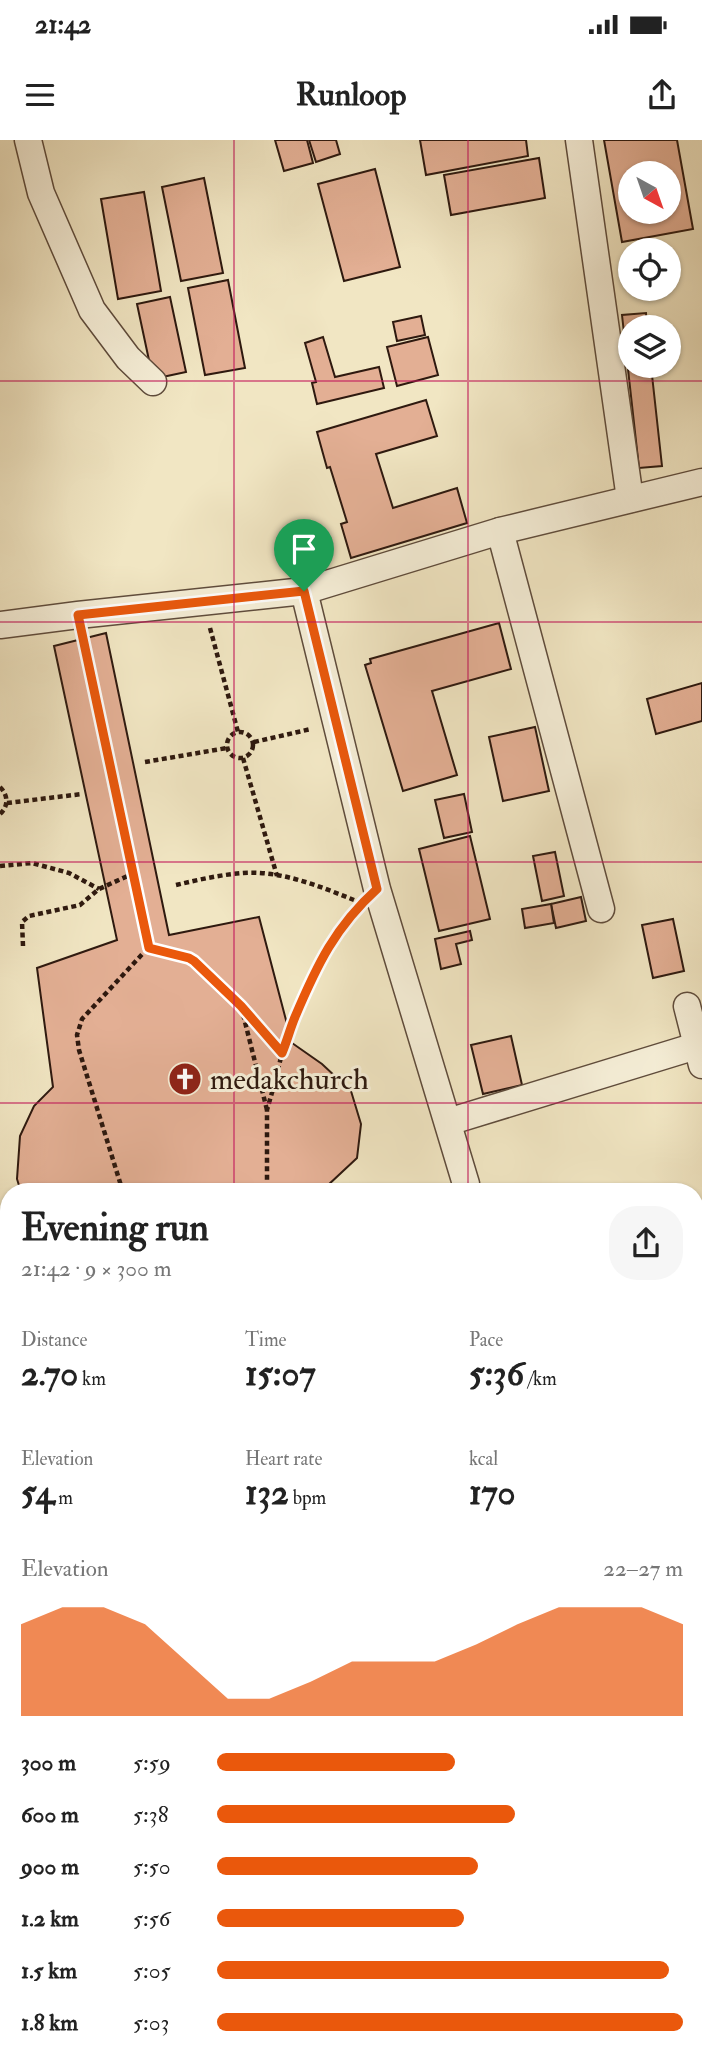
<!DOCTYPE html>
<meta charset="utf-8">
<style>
body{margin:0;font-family:"IM FELL Double Pica",serif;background:#f6f6f6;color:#222;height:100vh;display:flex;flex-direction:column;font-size:26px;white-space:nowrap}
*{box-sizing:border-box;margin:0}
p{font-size:23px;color:#767676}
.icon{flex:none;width:38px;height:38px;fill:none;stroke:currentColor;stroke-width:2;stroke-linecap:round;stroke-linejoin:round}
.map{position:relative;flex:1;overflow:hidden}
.sheet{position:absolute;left:0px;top:1043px;width:704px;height:884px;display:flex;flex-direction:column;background:#fff;border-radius:28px 28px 0 0;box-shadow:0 2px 5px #0004}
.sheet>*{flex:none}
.needle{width:46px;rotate:140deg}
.controls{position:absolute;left:618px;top:21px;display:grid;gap:14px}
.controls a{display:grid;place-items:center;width:63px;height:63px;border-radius:50%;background:#fff;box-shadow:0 2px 5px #0004;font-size:35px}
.pin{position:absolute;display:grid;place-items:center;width:60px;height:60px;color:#fff;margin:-72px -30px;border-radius:50% 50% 50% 0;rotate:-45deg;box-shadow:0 0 7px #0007}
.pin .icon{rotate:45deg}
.round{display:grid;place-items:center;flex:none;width:74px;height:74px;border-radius:28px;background:#f6f6f6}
.summary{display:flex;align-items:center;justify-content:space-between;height:119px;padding:0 21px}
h1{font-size:38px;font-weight:800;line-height:52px}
.stats{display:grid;grid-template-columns:repeat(3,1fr);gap:10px;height:119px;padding:7px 21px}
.stats div{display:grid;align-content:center}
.stats b{font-size:35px;font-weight:800}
.stats small{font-size:19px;font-weight:400}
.stats p{font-size:19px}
.chart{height:196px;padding:14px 21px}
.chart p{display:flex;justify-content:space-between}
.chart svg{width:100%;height:126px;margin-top:7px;fill:#ea580c;opacity:.7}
ul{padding:0 21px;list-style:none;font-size:23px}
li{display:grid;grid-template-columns:112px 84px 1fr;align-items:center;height:52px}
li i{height:18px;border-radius:9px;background:#ea580c}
.status{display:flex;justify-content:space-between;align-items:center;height:49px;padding:0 35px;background:#fff;direction:ltr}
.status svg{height:19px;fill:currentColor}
header{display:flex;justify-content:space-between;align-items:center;height:91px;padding:0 21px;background:#fff;font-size:32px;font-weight:800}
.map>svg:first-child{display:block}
.building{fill:#e3af94;stroke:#2e190f;stroke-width:2;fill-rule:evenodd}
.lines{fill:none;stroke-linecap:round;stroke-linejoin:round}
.street-casing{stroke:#5f4c3c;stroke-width:29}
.path{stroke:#2e190f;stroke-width:4.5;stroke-dasharray:5 3.5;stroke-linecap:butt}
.street{stroke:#f6efd8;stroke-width:26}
.route-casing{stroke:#fff;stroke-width:14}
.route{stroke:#ea580c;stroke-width:9}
.grid{fill:none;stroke:#c2185b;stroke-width:2;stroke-opacity:0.55}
.labels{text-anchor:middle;stroke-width:6;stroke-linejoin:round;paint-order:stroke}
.poi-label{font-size:30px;fill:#2e190f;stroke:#f6efd8;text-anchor:start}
</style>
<div class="status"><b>21:42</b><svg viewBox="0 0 49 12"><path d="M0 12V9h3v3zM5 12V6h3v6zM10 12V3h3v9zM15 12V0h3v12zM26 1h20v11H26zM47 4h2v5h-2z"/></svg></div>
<header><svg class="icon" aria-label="menu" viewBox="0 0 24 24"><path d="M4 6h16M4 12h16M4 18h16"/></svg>Runloop<svg class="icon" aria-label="share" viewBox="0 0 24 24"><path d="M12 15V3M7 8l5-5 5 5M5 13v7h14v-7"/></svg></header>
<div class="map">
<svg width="702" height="1926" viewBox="0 0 702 1926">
<rect width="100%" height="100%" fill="#f1e6c3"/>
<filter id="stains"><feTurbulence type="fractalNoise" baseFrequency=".00286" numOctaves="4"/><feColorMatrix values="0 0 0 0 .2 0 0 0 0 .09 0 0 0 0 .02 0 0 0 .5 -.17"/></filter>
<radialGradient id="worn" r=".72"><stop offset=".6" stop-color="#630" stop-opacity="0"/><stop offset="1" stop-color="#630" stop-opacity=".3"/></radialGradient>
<g class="building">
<polygon points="275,0 307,0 313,23 284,31"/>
<polygon points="309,0 336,0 340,14 316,22"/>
<polygon points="420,0 526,0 528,16 426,35"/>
<path d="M604,0H677L693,89L622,102ZM630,33H668V72H630Z"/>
<polygon points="539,18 545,58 451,75 444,35"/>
<polygon points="375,29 400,127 344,141 318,44"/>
<polygon points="204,38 223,133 181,141 162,47"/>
<polygon points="144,52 161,151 118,159 101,59"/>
<polygon points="228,140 245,228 205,235 188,148"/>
<polygon points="170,157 186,232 153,239 137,164"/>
<polygon points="646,173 647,187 630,187 630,226 651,226 662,326 639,328 622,175"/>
<polygon points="421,176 425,195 397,201 393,182"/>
<polygon points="323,197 335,237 379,227 384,248 317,264 312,243 316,242 305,203"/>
<polygon points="428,197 438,235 397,246 387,207"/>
<polygon points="426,260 437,296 376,314 393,368 457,348 467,383 351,418 341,384 347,382 330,327 327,328 317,292"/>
<polygon points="499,483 511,529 432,551 457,635 403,651 365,525 371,523 370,519"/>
<polygon points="106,493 169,795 259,777 292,903 322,924 351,951 361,984 357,1018 327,1046 307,1052 21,1052 17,1039 20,996 34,966 53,947 37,828 117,800 54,506"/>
<polygon points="702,543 702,581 656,594 647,559"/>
<polygon points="535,587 549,651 503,661 489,597"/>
<polygon points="464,654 472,692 444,698 435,660"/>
<polygon points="470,696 490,779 439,791 419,709"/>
<polygon points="555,712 564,756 542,761 533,716"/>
<polygon points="581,757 586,781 556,788 551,764"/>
<polygon points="551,764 554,783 525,788 522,769"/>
<polygon points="673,779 684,831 653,838 642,785"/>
<polygon points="470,791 472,800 456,804 461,824 441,829 435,799"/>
<polygon points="511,896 522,945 483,954 471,905"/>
<polygon points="699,1339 702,1347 702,1388 695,1391 695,1340"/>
<polygon points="9,1656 9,1691 0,1694 0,1659"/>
</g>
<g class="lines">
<defs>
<g id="street">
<polyline points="28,0 41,53 92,170 128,218 153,242"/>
<polyline points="579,0 630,359"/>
<polyline points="500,391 601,769"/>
<polyline points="304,451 377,749 466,1044 465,1052"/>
<polyline points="0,485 78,475 304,451 500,391 702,342"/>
<polyline points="687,866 702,925"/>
<polyline points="448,982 696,906"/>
<polyline points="0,1231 9,1231"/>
<polyline points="390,1918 392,1926"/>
</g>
</defs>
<use href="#street" class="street-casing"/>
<g class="path">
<polyline points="210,488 238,592"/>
<polyline points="83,502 148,808 189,818 194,821 241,866 282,913 275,942 267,970 267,1052"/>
<circle cx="240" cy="605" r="13"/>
<polyline points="254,602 311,589"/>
<polyline points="243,618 277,736"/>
<polyline points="145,622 227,608"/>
<path d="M0,647C8,655 9,666 0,674"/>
<polyline points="7,663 82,654"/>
<polyline points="0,726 32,723 69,733 99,749"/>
<path d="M176,745C197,740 219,735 242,733C280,730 319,746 354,760"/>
<polyline points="23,806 22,782 29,776 80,765 99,749 132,734"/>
<polyline points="241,866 267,970"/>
<polyline points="282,913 312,836 340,787 356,769"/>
<polyline points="123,1052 79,910 77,895 82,879 148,808"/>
</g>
<use href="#street" class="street"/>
</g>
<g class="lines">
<defs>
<path id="route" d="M304,451L377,749C335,787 317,825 295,877C290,889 287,901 282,913L241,866L194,821L189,818L149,808L78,475Z"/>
</defs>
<use href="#route" class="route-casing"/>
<use href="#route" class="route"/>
</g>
<path class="grid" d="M234,0V1052M468,0V1052M0,241H702M0,482H702M0,722H702M0,963H702M0,1204H9M695,1204H702M0,1445H9M695,1445H702M0,1685H9M695,1685H702M234,1918V1926M468,1918V1926"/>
<defs>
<symbol id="church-disc" viewBox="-11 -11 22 22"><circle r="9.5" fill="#8f2418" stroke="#f6efd8"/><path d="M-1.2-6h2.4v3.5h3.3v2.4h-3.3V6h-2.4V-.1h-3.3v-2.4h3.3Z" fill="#fff"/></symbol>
</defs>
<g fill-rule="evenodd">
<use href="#church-disc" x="166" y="920" width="38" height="38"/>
</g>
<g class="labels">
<g class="poi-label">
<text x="210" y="949">medakchurch</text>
</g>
</g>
<rect width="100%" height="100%" filter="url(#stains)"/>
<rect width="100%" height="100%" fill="url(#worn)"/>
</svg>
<div class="controls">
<a><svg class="needle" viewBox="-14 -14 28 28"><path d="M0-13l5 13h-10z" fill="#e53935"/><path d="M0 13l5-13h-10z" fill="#767676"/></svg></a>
<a><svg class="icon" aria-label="locate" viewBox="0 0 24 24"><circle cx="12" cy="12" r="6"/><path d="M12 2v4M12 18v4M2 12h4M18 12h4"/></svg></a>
<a><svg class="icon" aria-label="layers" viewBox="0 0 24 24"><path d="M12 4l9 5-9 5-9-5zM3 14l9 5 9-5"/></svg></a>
</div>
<div class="pin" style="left:304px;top:451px;background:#1e9e55"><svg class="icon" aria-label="arrive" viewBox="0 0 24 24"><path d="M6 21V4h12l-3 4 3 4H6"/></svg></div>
<section class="sheet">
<div class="summary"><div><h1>Evening run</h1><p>21:42 · 9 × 300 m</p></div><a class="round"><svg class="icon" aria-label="share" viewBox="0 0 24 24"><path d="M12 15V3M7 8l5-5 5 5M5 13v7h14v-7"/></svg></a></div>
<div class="stats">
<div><p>Distance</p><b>2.70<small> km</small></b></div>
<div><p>Time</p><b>15:07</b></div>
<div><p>Pace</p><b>5:36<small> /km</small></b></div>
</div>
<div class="stats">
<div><p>Elevation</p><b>54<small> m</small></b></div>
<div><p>Heart rate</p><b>132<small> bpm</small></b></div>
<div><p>kcal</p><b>170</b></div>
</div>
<div class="chart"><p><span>Elevation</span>22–27 m</p>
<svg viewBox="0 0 160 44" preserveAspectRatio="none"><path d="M0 44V12L10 6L20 6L30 12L40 25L50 38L60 38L70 32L80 25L90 25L100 25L110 19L120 12L130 6L140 6L150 6L160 12V44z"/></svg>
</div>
<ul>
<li><b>300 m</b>5:59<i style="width:51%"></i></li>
<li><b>600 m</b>5:38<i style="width:64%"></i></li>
<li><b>900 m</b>5:50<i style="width:56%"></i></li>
<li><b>1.2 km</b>5:56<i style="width:53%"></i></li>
<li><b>1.5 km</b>5:05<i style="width:97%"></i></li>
<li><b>1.8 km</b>5:03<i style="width:100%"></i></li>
</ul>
</section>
</div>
